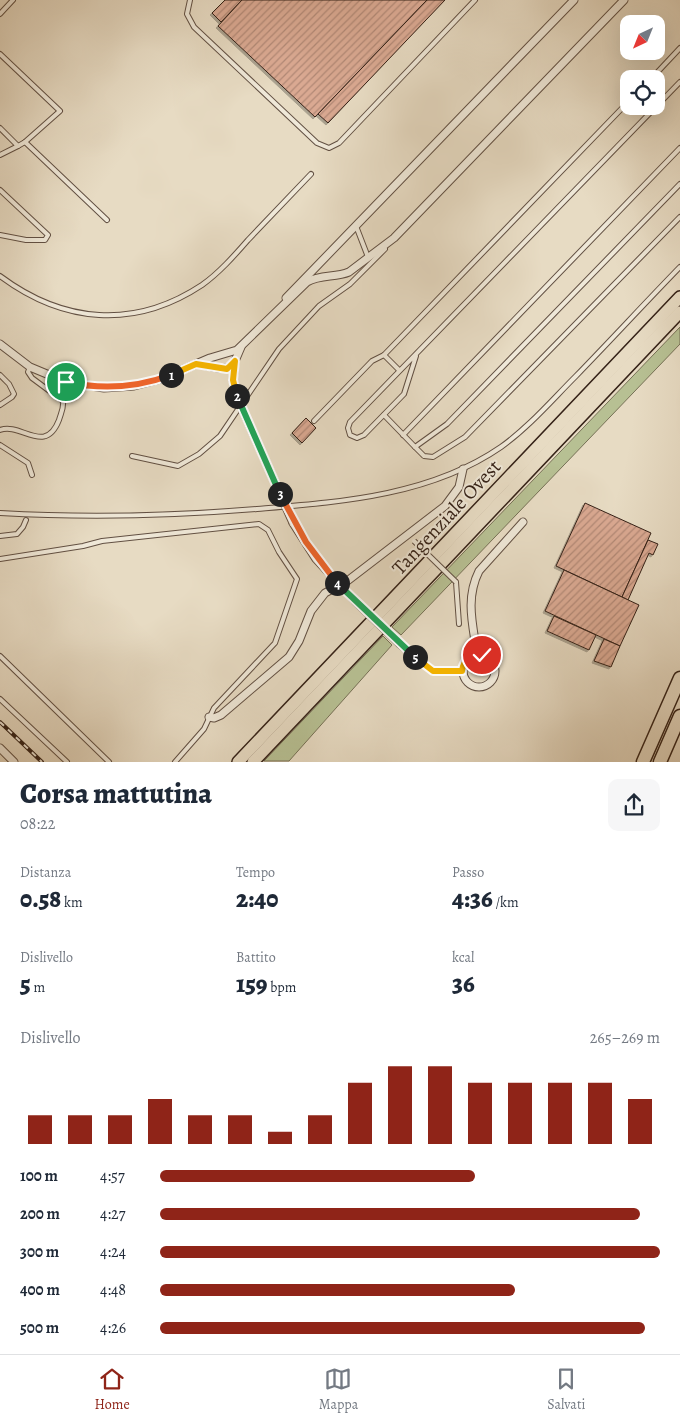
<!DOCTYPE html>
<html lang="it">
<meta charset="utf-8">
<style>
body{margin:0;font-family:Alegreya,serif;background:#f6f6f7;color:#1f2937;height:100vh;display:flex;flex-direction:column;font-size:19px;white-space:nowrap}
*{box-sizing:border-box;margin:0}
p{font-size:16px;color:#747a83}
.icon{flex:none;width:28px;height:28px;fill:none;stroke:currentColor;stroke-width:2;stroke-linecap:round;stroke-linejoin:round}
.map{position:relative;height:762px;overflow:hidden}
.panel{display:flex;flex-direction:column;background:#fff;flex:1}
.panel>*{flex:none}
.needle{width:32px;rotate:223deg}
.fabs{position:absolute;left:620px;top:15px;display:grid;gap:10px}
.fabs a{display:grid;place-items:center;width:45px;height:45px;border-radius:10px;background:#fff;box-shadow:0 5px 20px #0002;font-size:25px}
.pin{position:absolute;display:grid;place-items:center;width:42px;height:42px;color:#fff;margin:-21px;border:2px solid #fff;border-radius:50%;box-shadow:0 1px 5px #0007}
.km{position:absolute;width:25px;height:25px;margin:-12px;border-radius:50%;background:#222;color:#fff;font-size:14px;line-height:25px;text-align:center}
.round{display:grid;place-items:center;flex:none;width:52px;height:52px;border-radius:10px;background:#f6f6f7}
.headline{display:flex;align-items:center;justify-content:space-between;height:85px;padding:0 20px}
h1{font-size:28px;font-weight:800;line-height:38px}
.figures{display:grid;grid-template-columns:repeat(3,1fr);gap:8px;height:85px;padding:5px 20px}
.figures div{display:grid;align-content:center}
.figures b{font-size:25px;font-weight:800}
.figures small{font-size:14px;font-weight:400}
.figures p{font-size:14px}
.chart{height:140px;padding:10px 20px}
.chart p{display:flex;justify-content:space-between}
.chart svg{width:100%;height:90px;margin-top:5px;stroke:#8f2418;stroke-width:6}
ul{padding:0 20px;list-style:none;font-size:16px}
li{display:grid;grid-template-columns:80px 60px 1fr;align-items:center;height:38px}
li i{height:12px;border-radius:6px;background:#8f2418}
.tab-bar{display:flex;justify-content:space-around;align-items:center;height:70px;border-top:1px solid #e0e1e3;background:#fff;font-size:14px;color:#747a83}
.tab-bar a{display:grid;justify-items:center;gap:2px}
.tab-bar .active{color:#8f2418}
.map>svg:first-child{display:block}
.grass{fill:#b7c093;stroke:#767156}
.building{fill:url(#building-hatch);stroke:#352218;filter:url(#shadow)}
.lines{fill:none;stroke-linecap:round;stroke-linejoin:round}
.service-casing{stroke:#625043;stroke-width:6}
.minor-casing{stroke:#625043;stroke-width:9}
.trunk-casing{stroke:#352218;stroke-width:14}
.motorway-casing{stroke:#352218;stroke-width:15}
.service{stroke:#efe8d8;stroke-width:4}
.minor{stroke:#efe8d8;stroke-width:7}
.trunk{stroke:#e7dbc3;stroke-width:11}
.motorway{stroke:#e7dbc3;stroke-width:12}
.rail-casing{stroke:#352218;stroke-width:4}
.rail{stroke:#efe8d8;stroke-width:2;stroke-dasharray:5.5;stroke-linecap:butt}
.service-bridge-casing{stroke:#625043;stroke-width:6;stroke-linecap:butt}
.minor-bridge-casing{stroke:#625043;stroke-width:9;stroke-linecap:butt}
.service-bridge{stroke:#efe8d8;stroke-width:4}
.minor-bridge{stroke:#efe8d8;stroke-width:7}
.split-1-casing{stroke:#fff;stroke-width:10}
.split-2-casing{stroke:#fff;stroke-width:10}
.split-3-casing{stroke:#fff;stroke-width:10}
.split-4-casing{stroke:#fff;stroke-width:10}
.split-5-casing{stroke:#fff;stroke-width:10}
.split-6-casing{stroke:#fff;stroke-width:10}
.split-1{stroke:#f0652b;stroke-width:6}
.split-2{stroke:#f5b400;stroke-width:6}
.split-3{stroke:#22a559;stroke-width:6}
.split-4{stroke:#f0652b;stroke-width:6}
.split-5{stroke:#22a559;stroke-width:6}
.split-6{stroke:#f5b400;stroke-width:6}
.labels{text-anchor:middle;stroke-width:4;stroke-linejoin:round;paint-order:stroke}
.street-label{font-size:20px;fill:#352218;stroke:#efe8d8}
</style>
<div class="map">
<svg width="680" height="762" viewBox="0 0 680 762">
<defs>
<pattern id="building-hatch" width="6" height="6" patternUnits="userSpaceOnUse" patternTransform="scale(1.25)"><rect width="6" height="6" fill="#daa992"/><path d="M-1 1l2-2M0 6l6-6M5 7l2-2" fill="none" stroke="#b28976"/></pattern>
<filter id="shadow"><feDropShadow dx="-2" dy="2" stdDeviation="0" flood-color="#0004"/></filter>
</defs>
<rect width="100%" height="100%" fill="#e7dbc3"/>
<filter id="stains"><feTurbulence type="fractalNoise" baseFrequency=".004" numOctaves="4"/><feColorMatrix values="0 0 0 0 .2 0 0 0 0 .09 0 0 0 0 .02 0 0 0 .5 -.17"/></filter>
<radialGradient id="worn" r=".72"><stop offset=".6" stop-color="#630" stop-opacity="0"/><stop offset="1" stop-color="#630" stop-opacity=".3"/></radialGradient>
<g class="grass">
<polygon points="680,327 680,344 401,635 392,627"/>
<polygon points="383,636 392,645 289,761 264,761"/>
</g>
<g class="building">
<polygon points="225,0 242,0 221,22 212,13"/>
<polygon points="242,0 427,0 315,117 218,26"/>
<polygon points="427,0 445,0 328,123 318,114"/>
<polygon points="306,418 316,428 302,443 292,433"/>
<polygon points="585,503 651,533 622,597 556,566"/>
<polygon points="648,540 658,544 653,555 649,553 628,600 622,597"/>
<polygon points="564,570 639,605 620,646 545,611"/>
<polygon points="554,616 596,635 589,650 547,631"/>
<polygon points="604,639 620,646 611,667 594,661"/>
</g>
<g class="lines">
<defs>
<g id="service">
<polyline points="190,0 187,14 194,27 317,143 329,148 339,143 475,0"/>
<polyline points="0,14 13,0"/>
<polyline points="0,54 60,111 25,142"/>
<polyline points="651,79 680,48"/>
<polyline points="0,128 18,146 0,155"/>
<polyline points="18,146 25,142 107,220"/>
<polyline points="0,190 48,235 45,240 26,240 0,235"/>
<polyline points="356,226 368,257"/>
<path d="M0,276C63,323 134,330 202,285C219,273 234,256 248,240C269,218 290,196 311,174"/>
<polyline points="416,356 404,394 364,435 357,438 350,435 348,428 350,422 680,82"/>
<polyline points="399,370 384,355 629,101"/>
<polyline points="0,375 9,384 14,394 12,397 0,405"/>
<polyline points="384,415 415,447 447,424 680,184"/>
<polyline points="314,421 372,361 384,355"/>
<path d="M0,430C21,422 45,456 59,420C61,413 64,408 63,401L32,378L28,372L30,367"/>
<polyline points="403,435 680,148"/>
<polyline points="0,445 28,463 32,475"/>
<polyline points="415,447 424,456 433,457 465,437 680,217"/>
<polyline points="132,456 178,466 199,454 220,436 279,349 319,306 350,284 385,249"/>
<path d="M0,513C86,518 171,516 257,509C340,502 430,496 501,447C529,427 552,400 576,376C611,340 645,303 680,267"/>
<polyline points="0,536 17,534 23,527 26,520"/>
<polyline points="0,559 83,546 102,541 259,524 268,530 279,552 297,579 275,643 214,708 204,729 175,762"/>
<polyline points="456,582 459,624"/>
<polyline points="0,656 109,762"/>
<polyline points="0,699 67,762"/>
</g>
<g id="minor">
<polyline points="286,298 574,0"/>
<path d="M0,344L30,367L66,382L104,388L134,386L161,379L210,358L237,350L307,282C321,274 335,278 349,272L394,238L624,0"/>
<path d="M197,364C210,365 228,375 235,361"/>
<polyline points="233,380 235,361 241,347"/>
<polyline points="293,523 316,559 354,600"/>
<polyline points="400,644 433,671 462,671"/>
<path d="M477,654C473,625 465,599 479,571L523,522"/>
<circle cx="479" cy="671" r="16"/>
<polyline points="209,717 214,718 221,715 289,657 299,641 311,611 325,593 346,582 445,506 459,487 463,469"/>
<polyline points="0,748 14,762"/>
</g>
<g id="trunk">
<polyline points="238,762 680,297"/>
<polyline points="253,762 680,312"/>
</g>
<g id="motorway">
<polyline points="643,762 680,678"/>
<polyline points="660,762 680,716"/>
</g>
</defs>
<use href="#service" class="service-casing"/>
<use href="#minor" class="minor-casing"/>
<use href="#trunk" class="trunk-casing"/>
<use href="#motorway" class="motorway-casing"/>
<use href="#service" class="service"/>
<use href="#minor" class="minor"/>
<use href="#trunk" class="trunk"/>
<use href="#motorway" class="motorway"/>
<defs>
<polyline id="rail" points="0,722 42,762"/>
</defs>
<use href="#rail" class="rail-casing"/>
<use href="#rail" class="rail"/>
<defs>
<polyline id="service-bridge" points="414,541 456,582"/>
<g id="minor-bridge">
<polyline points="233,380 238,399 293,523"/>
<polyline points="354,600 400,644"/>
</g>
</defs>
<use href="#service-bridge" class="service-bridge-casing"/>
<use href="#minor-bridge" class="minor-bridge-casing"/>
<use href="#service-bridge" class="service-bridge"/>
<use href="#minor-bridge" class="minor-bridge"/>
</g>
<g class="lines">
<defs>
<path id="split-1" d="M66,382C103,390 136,388 171,375"/>
<polyline id="split-2" points="171,375 196,364 227,369 235,361 233,380 237,396"/>
<polyline id="split-3" points="237,396 280,494"/>
<polyline id="split-4" points="280,494 306,542 337,583"/>
<polyline id="split-5" points="337,583 415,657"/>
<path id="split-6" d="M415,657L433,671H462C463,660 471,654 482,655"/>
</defs>
<use href="#split-1" class="split-1-casing"/>
<use href="#split-2" class="split-2-casing"/>
<use href="#split-3" class="split-3-casing"/>
<use href="#split-4" class="split-4-casing"/>
<use href="#split-5" class="split-5-casing"/>
<use href="#split-6" class="split-6-casing"/>
<use href="#split-1" class="split-1"/>
<use href="#split-2" class="split-2"/>
<use href="#split-3" class="split-3"/>
<use href="#split-4" class="split-4"/>
<use href="#split-5" class="split-5"/>
<use href="#split-6" class="split-6"/>
</g>
<g class="labels">
<g class="street-label">
<text transform="translate(446 517) rotate(-47)" y="7">Tangenziale Ovest</text>
</g>
</g>
<rect width="100%" height="100%" filter="url(#stains)"/>
<rect width="100%" height="100%" fill="url(#worn)"/>
</svg>
<div class="fabs">
<a><svg class="needle" viewBox="-14 -14 28 28"><path d="M0-13l5 13h-10z" fill="#e53935"/><path d="M0 13l5-13h-10z" fill="#747a83"/></svg></a>
<a><svg class="icon" aria-label="locate" viewBox="0 0 24 24"><circle cx="12" cy="12" r="6"/><path d="M12 2v4M12 18v4M2 12h4M18 12h4"/></svg></a>
</div>
<div class="pin" style="left:66px;top:382px;background:#1e9e55"><svg class="icon" aria-label="arrive" viewBox="0 0 24 24"><path d="M6 21V4h12l-3 4 3 4H6"/></svg></div>
<div class="pin" style="left:482px;top:655px;background:#d93025"><svg class="icon" aria-label="check" viewBox="0 0 24 24"><path d="M5 12l5 5 9-10"/></svg></div>
<b class="km" style="left:171px;top:375px">1</b>
<b class="km" style="left:237px;top:396px">2</b>
<b class="km" style="left:280px;top:494px">3</b>
<b class="km" style="left:337px;top:583px">4</b>
<b class="km" style="left:415px;top:657px">5</b>
</div>
<section class="panel">
<div class="headline"><div><h1>Corsa mattutina</h1><p>08:22</p></div><a class="round"><svg class="icon" aria-label="share" viewBox="0 0 24 24"><path d="M12 15V3M7 8l5-5 5 5M5 13v7h14v-7"/></svg></a></div>
<div class="figures">
<div><p>Distanza</p><b>0.58<small> km</small></b></div>
<div><p>Tempo</p><b>2:40</b></div>
<div><p>Passo</p><b>4:36<small> /km</small></b></div>
</div>
<div class="figures">
<div><p>Dislivello</p><b>5<small> m</small></b></div>
<div><p>Battito</p><b>159<small> bpm</small></b></div>
<div><p>kcal</p><b>36</b></div>
</div>
<div class="chart"><p><span>Dislivello</span>265–269 m</p>
<svg viewBox="0 0 160 44" preserveAspectRatio="none"><path d="M5 44V30M15 44V30M25 44V30M35 44V22M45 44V30M55 44V30M65 44V38M75 44V30M85 44V14M95 44V6M105 44V6M115 44V14M125 44V14M135 44V14M145 44V14M155 44V22"/></svg>
</div>
<ul>
<li><b>100 m</b>4:57<i style="width:63%"></i></li>
<li><b>200 m</b>4:27<i style="width:96%"></i></li>
<li><b>300 m</b>4:24<i style="width:100%"></i></li>
<li><b>400 m</b>4:48<i style="width:71%"></i></li>
<li><b>500 m</b>4:26<i style="width:97%"></i></li>
</ul>
</section>
<nav class="tab-bar">
<a class="active"><svg class="icon" aria-label="home" viewBox="0 0 24 24"><path d="M3 11l9-7 9 7M6 9v11h12V9"/></svg>Home</a>
<a><svg class="icon" aria-label="map" viewBox="0 0 24 24"><path d="M3 6l6-2 6 2 6-2v14l-6 2-6-2-6 2zM9 4v14M15 6v14"/></svg>Mappa</a>
<a><svg class="icon" aria-label="saved" viewBox="0 0 24 24"><path d="M7 4h10v16l-5-4-5 4z"/></svg>Salvati</a>
</nav>
